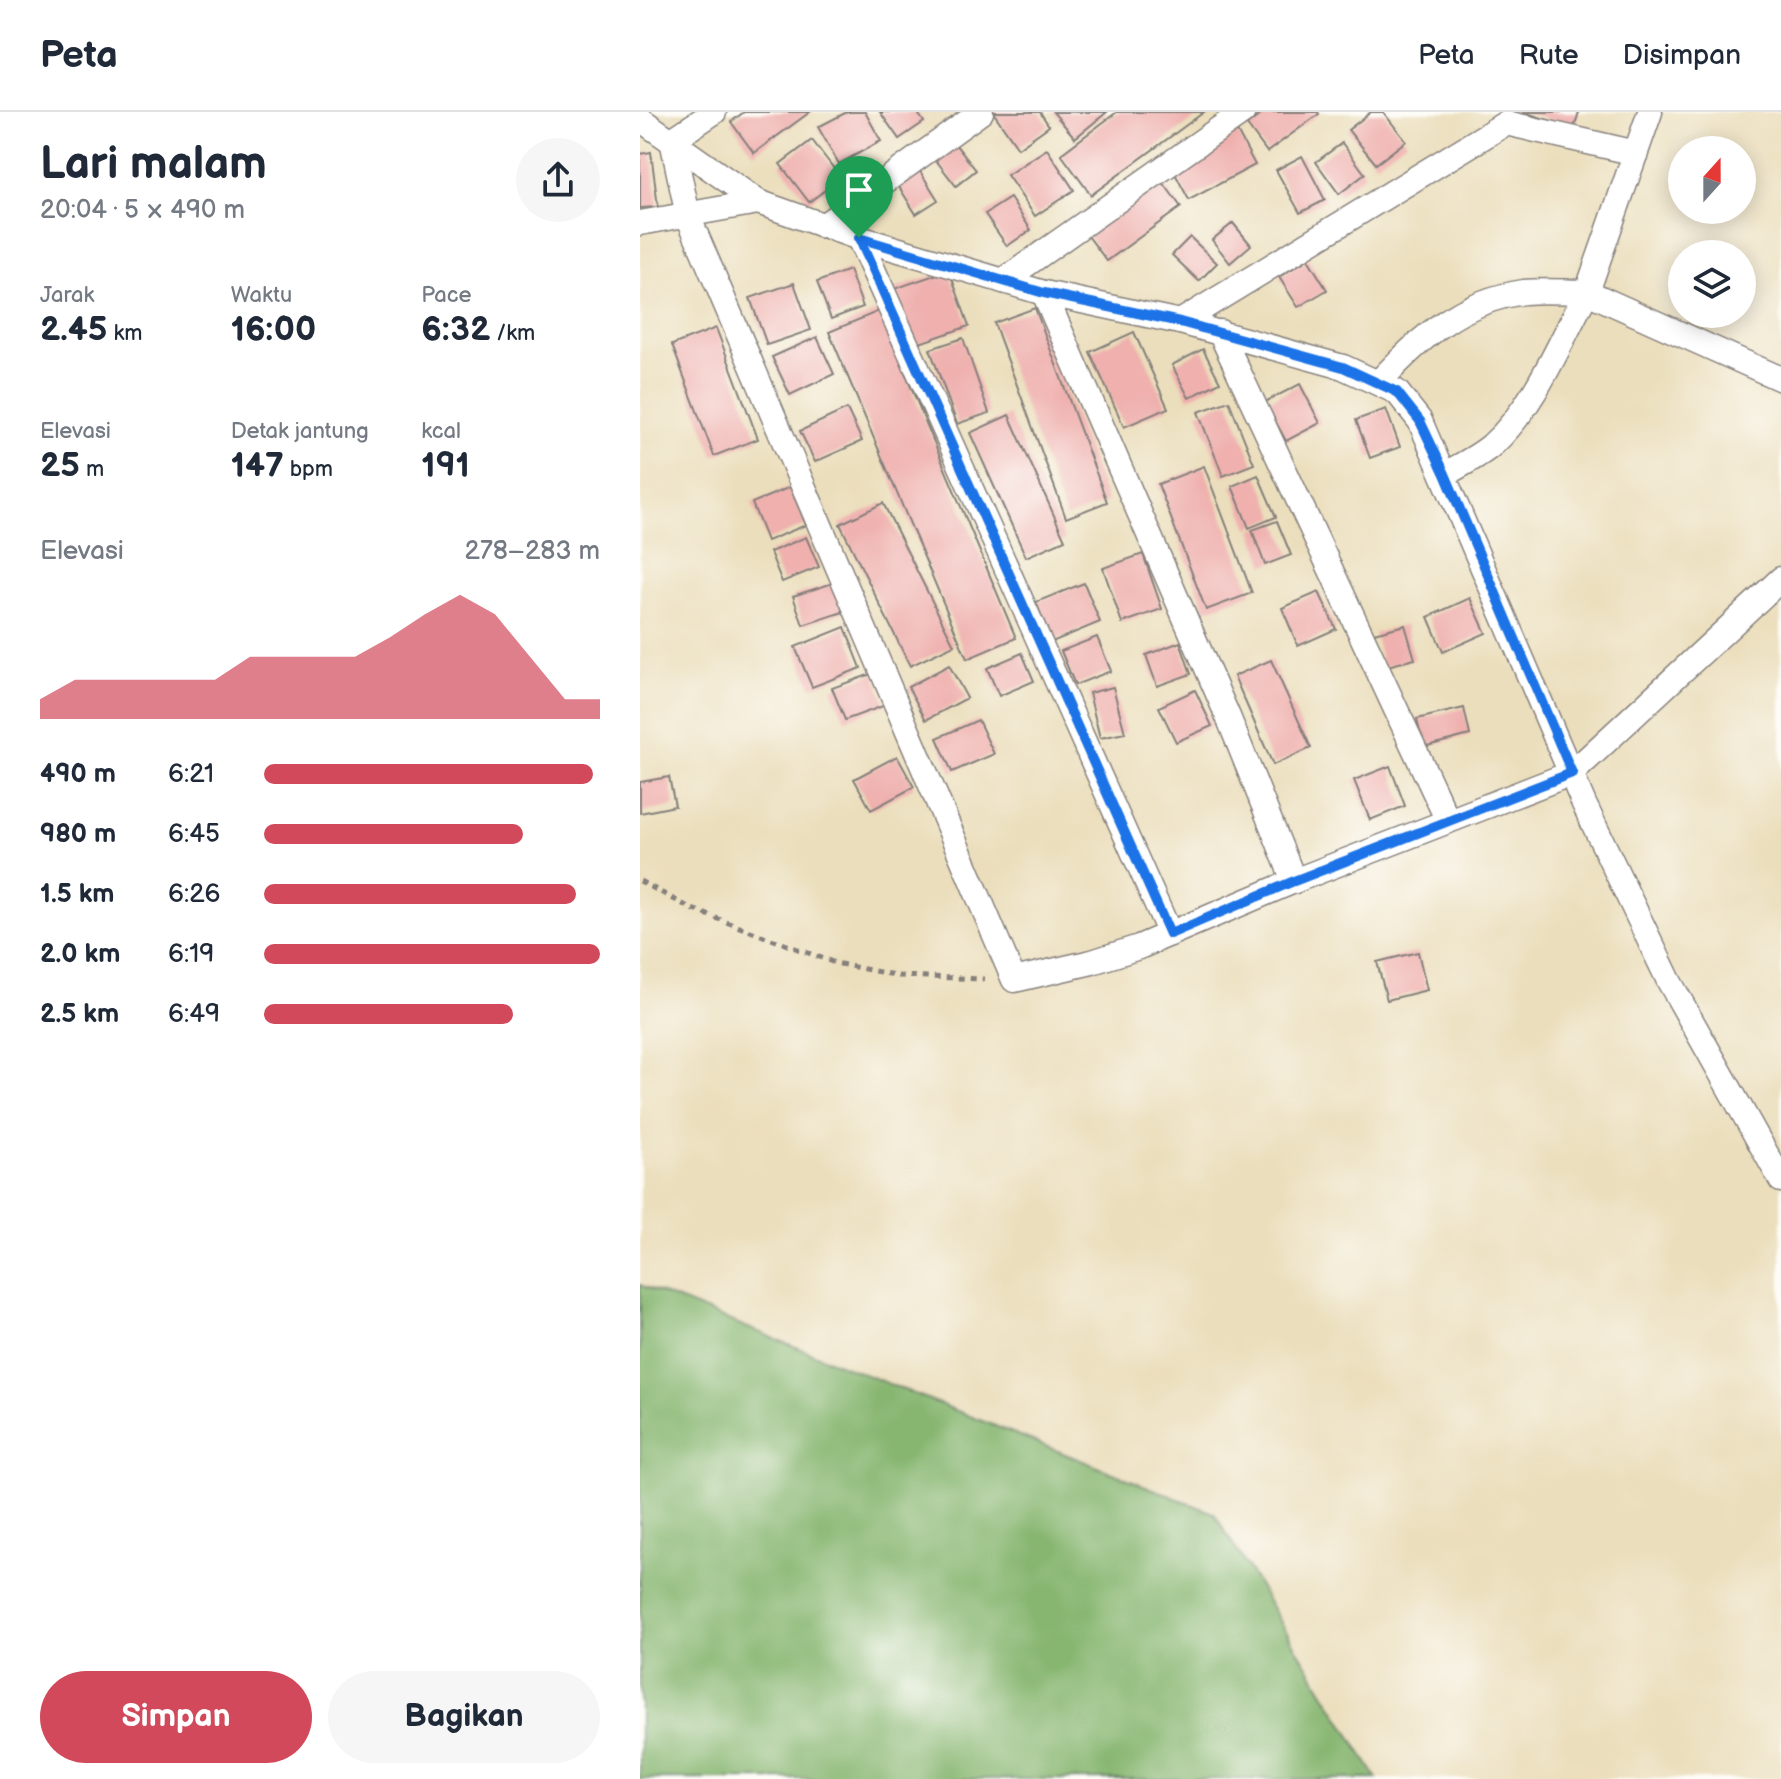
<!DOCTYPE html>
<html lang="id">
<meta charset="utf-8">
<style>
body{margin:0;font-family:"Balsamiq Sans",sans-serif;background:#f6f6f7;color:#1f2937;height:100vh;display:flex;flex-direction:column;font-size:30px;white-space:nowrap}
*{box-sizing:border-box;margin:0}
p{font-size:26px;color:#747a83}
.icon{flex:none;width:44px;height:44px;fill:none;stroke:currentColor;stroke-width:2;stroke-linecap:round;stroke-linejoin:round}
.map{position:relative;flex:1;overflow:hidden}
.panel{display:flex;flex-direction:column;background:#fff;width:640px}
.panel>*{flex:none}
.needle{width:52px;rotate:21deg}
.buttons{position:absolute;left:1028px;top:24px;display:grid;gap:16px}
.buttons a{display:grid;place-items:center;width:88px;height:88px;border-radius:50%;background:#fff;box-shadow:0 4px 20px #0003;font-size:40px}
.pin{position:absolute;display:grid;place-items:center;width:68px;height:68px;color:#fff;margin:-82px -34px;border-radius:50% 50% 50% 0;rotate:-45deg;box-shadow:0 0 8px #0007}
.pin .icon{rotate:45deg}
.round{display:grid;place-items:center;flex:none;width:84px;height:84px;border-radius:42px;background:#f6f6f7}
.summary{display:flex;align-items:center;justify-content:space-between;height:136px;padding:0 40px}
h1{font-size:44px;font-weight:600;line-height:60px}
.figures{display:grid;grid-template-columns:repeat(3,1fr);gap:12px;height:136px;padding:8px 40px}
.figures div{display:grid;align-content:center}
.figures b{font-size:34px;font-weight:600}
.figures small{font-size:22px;font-weight:400}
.figures p{font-size:22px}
.chart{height:224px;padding:16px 40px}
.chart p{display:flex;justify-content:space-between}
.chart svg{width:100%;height:144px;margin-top:8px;fill:#d1495b;opacity:.7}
.primary-button{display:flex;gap:16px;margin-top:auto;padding:16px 40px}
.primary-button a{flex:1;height:92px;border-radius:48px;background:#d1495b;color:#fff;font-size:32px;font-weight:600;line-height:92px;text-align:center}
.primary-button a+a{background:#f6f6f7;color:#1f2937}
ul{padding:0 40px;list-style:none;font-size:26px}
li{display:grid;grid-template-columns:128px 96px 1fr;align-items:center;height:60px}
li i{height:20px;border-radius:10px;background:#d1495b}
header{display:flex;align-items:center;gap:48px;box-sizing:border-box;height:112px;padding:0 40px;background:#fff;border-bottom:2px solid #e0e1e3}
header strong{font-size:38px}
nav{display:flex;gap:44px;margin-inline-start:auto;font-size:28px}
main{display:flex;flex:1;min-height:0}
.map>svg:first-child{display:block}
.forest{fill:#86b670;stroke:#546c56;stroke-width:2}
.building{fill:#efb0ae}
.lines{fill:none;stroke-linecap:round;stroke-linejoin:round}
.minor-casing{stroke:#86807c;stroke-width:27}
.path{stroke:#86807c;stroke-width:5;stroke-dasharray:6 6;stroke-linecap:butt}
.minor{stroke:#fff;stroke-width:24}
.route-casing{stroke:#fff;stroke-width:16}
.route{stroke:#1a73e8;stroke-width:10}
</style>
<header>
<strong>Peta</strong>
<nav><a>Peta</a><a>Rute</a><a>Disimpan</a></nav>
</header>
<main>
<section class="panel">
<div class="summary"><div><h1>Lari malam</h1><p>20:04 · 5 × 490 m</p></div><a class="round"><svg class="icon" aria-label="share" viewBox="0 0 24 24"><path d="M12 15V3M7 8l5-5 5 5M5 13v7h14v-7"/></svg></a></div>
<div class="figures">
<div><p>Jarak</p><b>2.45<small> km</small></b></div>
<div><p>Waktu</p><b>16:00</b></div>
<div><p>Pace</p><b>6:32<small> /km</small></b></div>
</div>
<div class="figures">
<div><p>Elevasi</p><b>25<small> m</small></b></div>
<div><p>Detak jantung</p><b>147<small> bpm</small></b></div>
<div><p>kcal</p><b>191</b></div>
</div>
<div class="chart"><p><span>Elevasi</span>278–283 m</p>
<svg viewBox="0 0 160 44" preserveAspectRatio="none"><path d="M0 44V38L10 32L20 32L30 32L40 32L50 32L60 25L70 25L80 25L90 25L100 19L110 12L120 6L130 12L140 25L150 38L160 38V44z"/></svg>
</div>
<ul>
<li><b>490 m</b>6:21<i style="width:98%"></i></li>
<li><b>980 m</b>6:45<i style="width:77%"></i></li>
<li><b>1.5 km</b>6:26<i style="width:93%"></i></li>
<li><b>2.0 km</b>6:19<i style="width:100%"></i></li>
<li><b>2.5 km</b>6:49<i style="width:74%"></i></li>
</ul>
<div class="primary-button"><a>Simpan</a><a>Bagikan</a></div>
</section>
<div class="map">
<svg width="1141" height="1667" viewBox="0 0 1141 1667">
<rect width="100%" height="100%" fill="#fdfcf7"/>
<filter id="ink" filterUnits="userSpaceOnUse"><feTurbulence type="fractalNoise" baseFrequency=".0125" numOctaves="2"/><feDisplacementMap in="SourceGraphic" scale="16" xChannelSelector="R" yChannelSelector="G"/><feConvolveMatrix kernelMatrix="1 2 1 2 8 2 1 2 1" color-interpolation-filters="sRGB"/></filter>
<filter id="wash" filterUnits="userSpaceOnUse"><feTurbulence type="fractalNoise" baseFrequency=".006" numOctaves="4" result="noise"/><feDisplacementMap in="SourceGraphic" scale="32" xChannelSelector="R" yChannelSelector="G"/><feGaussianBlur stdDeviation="1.8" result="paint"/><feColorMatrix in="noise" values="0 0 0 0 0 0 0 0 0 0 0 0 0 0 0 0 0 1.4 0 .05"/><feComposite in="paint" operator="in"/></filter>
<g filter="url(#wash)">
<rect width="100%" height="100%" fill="#ebdebc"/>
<polygon class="forest" points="0,1173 574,1401 737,1667 0,1667"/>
<g id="blocks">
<g class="building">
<polygon points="104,0 170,0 114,41 91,10"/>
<polygon points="207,0 225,0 241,29 199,52 178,15"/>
<polygon points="240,0 277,0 284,10 259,27"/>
<polygon points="353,0 400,0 409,14 378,36"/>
<polygon points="413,0 467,0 435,26"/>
<polygon points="477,0 564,0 451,83 421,42"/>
<polygon points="624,0 678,0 679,2 627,40 607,13"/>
<polygon points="731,0 743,0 766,29 736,52 708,18"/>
<polygon points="883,0 939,0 934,16"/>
<polygon points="597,19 615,53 549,88 531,54"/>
<polygon points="172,28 201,66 169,90 140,52"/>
<polygon points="702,31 725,62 699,82 676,50"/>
<polygon points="315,32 336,58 316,74 295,47"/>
<polygon points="407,37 434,78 395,104 367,63"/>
<polygon points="11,40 18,95 0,96 0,42"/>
<polygon points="662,44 685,88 660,101 636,58"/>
<polygon points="278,56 298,88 276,102 256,70"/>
<polygon points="517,62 541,95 467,149 442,116"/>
<polygon points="370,86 391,118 367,134 345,102"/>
<polygon points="593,111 611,133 590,151 572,128"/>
<polygon points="550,125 577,151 559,169 532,143"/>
<polygon points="668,147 687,178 658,195 639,165"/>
<polygon points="209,158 223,195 191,207 177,170"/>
<polygon points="309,158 329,214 274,233 254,177"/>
<polygon points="154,171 171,218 127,233 110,186"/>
<polygon points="395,196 467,390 426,406 354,211"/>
<polygon points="239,199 376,526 327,547 189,220"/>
<polygon points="76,216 118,327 74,344 32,233"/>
<polygon points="494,220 528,296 484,315 450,240"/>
<polygon points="177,225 194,262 150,283 132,245"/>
<polygon points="323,226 349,301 317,312 290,237"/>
<polygon points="563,237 580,270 549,286 532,253"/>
<polygon points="660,272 680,311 646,329 625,290"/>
<polygon points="589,289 614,352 583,364 558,300"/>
<polygon points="207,297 222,329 175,350 160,319"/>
<polygon points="746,297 760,335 730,346 716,308"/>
<polygon points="369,303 425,428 386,445 330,321"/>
<polygon points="564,354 612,481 566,498 518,372"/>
<polygon points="618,363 636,405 609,416 592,374"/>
<polygon points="150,375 166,413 127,429 112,391"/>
<polygon points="243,391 314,533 270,554 200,412"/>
<polygon points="637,409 651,443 625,453 612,418"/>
<polygon points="166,425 179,455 142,470 130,440"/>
<polygon points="503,442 522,497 482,511 463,456"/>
<polygon points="193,471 203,500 163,513 153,484"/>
<polygon points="444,471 460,510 412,530 396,490"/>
<polygon points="679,480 696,517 658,534 642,496"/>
<polygon points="830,486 846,521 803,540 788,505"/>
<polygon points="765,513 775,547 743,555 734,521"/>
<polygon points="205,515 221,556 172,575 155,535"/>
<polygon points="457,525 471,559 435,573 421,539"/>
<polygon points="540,530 551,562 517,574 506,543"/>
<polygon points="382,541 394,569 359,584 347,556"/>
<polygon points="631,548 671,636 633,653 594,564"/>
<polygon points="309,553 327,586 286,608 268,575"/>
<polygon points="234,561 246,593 205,608 192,576"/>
<polygon points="473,575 485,621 460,626 449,581"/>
<polygon points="555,578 572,614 536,630 519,595"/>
<polygon points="824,596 830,623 783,635 777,607"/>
<polygon points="338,608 354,642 312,660 297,626"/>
<polygon points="257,644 274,675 231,698 214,667"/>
<polygon points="750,654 765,694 730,708 714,668"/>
<polygon points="29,665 35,694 0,701 0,670"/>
<polygon points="778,840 787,878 747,888 737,850"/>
</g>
</g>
</g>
<g filter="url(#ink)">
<use href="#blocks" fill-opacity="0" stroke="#86807c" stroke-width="2"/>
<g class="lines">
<defs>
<g id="minor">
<polyline points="74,0 32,28 48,104 374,868 452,850 499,835 654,769 932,661 1141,467"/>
<polyline points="0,7 118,90 219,126 404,181 540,210 703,255 757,280 780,309 944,692 1029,869 1141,1068"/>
<polyline points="0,111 118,90"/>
<polyline points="183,114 341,0"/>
<polyline points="219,126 530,822"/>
<polyline points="363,169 603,0"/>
<polyline points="404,181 589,607 654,769"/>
<polyline points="540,210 866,11 996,41"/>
<polyline points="580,220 808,709"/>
<path d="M739,270C781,225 820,189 884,180C905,178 926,180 947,180L1010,0"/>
<path d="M805,362C821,353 838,345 852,333C896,293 919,231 947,180L1141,267"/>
</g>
</defs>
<use href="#minor" class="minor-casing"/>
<polyline class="path" points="0,769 52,797 195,851 259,864 344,867"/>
<use href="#minor" class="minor"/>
</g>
</g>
<g class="lines" filter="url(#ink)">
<defs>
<polygon id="route" points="219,126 404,181 540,210 703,255 757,280 780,309 805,362 932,661 654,769 530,822"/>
</defs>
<use href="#route" class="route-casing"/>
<use href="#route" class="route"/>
</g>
</svg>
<div class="buttons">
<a><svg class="needle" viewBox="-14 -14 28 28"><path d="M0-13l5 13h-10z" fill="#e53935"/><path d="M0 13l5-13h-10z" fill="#747a83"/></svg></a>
<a><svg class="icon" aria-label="layers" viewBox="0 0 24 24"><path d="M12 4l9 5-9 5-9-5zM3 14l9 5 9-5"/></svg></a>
</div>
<div class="pin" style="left:219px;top:126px;background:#1e9e55"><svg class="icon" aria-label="arrive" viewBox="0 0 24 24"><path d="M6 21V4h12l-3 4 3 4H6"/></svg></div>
</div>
</main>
